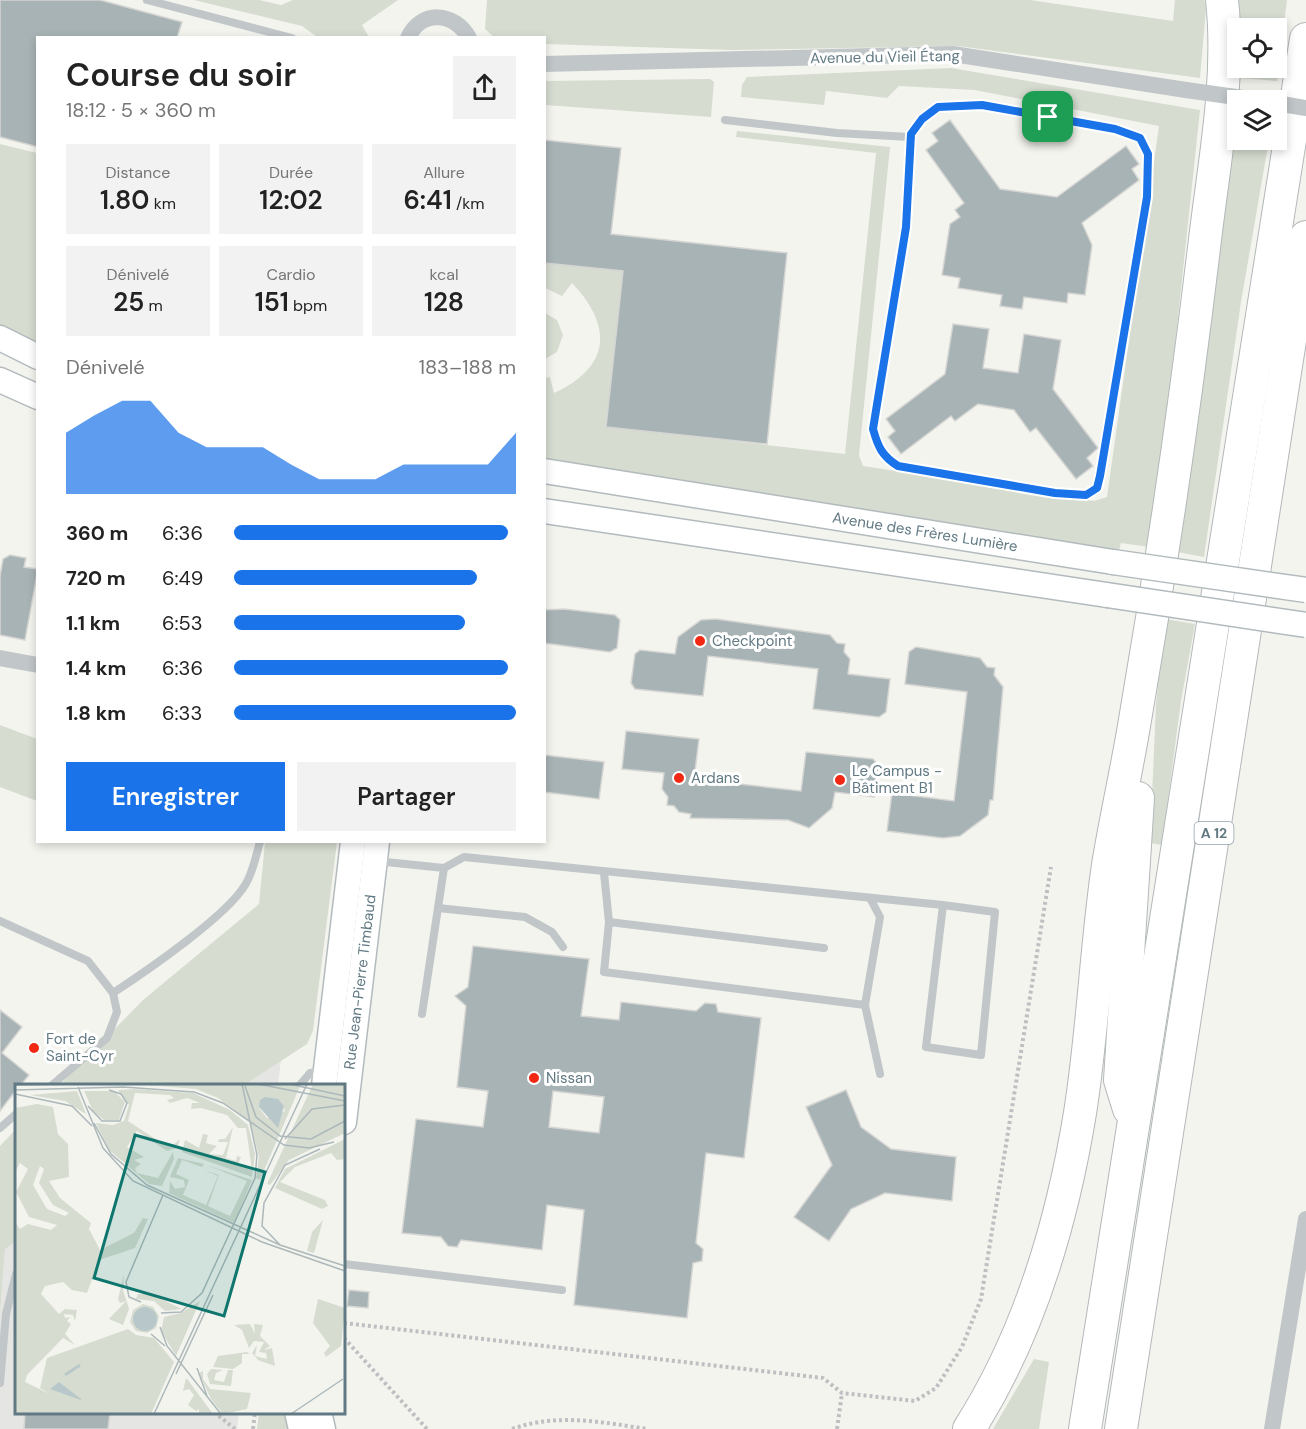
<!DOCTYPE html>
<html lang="fr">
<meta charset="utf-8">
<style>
body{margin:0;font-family:"DM Sans",sans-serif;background:#f2f2f2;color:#222;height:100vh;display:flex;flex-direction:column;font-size:22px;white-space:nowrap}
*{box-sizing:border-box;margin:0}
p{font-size:20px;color:#767676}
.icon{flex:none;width:33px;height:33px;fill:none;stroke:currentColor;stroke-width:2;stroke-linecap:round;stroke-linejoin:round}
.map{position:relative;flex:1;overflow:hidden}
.panel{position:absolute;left:36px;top:36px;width:510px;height:807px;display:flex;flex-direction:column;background:#fff;border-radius:0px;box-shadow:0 3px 9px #0003}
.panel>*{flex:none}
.controls{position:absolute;left:1227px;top:18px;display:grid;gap:12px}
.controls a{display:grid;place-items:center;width:60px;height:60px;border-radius:0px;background:#fff;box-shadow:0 3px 9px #0003;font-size:30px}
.pin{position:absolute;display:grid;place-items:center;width:51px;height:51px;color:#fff;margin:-26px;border-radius:12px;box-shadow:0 3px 9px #0006}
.round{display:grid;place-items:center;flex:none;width:63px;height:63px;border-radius:0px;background:#f2f2f2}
.headline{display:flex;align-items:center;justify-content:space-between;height:102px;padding:0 30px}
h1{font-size:33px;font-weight:600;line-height:45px}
.metrics{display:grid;grid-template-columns:repeat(3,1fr);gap:9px;height:102px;padding:6px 30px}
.metrics div{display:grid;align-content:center;border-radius:0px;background:#f2f2f2;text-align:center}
.metrics b{font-size:26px;font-weight:600}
.metrics small{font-size:16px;font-weight:400}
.metrics p{font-size:16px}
.chart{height:168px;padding:12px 30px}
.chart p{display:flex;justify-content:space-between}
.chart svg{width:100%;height:108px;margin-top:6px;fill:#1a73e8;opacity:.7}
.primary-button{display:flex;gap:12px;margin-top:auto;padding:12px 30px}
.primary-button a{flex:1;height:69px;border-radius:0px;background:#1a73e8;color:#fff;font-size:24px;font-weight:600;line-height:69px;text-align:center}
.primary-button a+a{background:#f2f2f2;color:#222}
ul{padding:0 30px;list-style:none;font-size:20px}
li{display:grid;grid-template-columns:96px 72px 1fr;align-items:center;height:45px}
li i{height:15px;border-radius:8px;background:#1a73e8}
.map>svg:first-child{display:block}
.built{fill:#e5e5e3}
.green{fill:#d6dcd0}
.building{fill:#a8b3b5;stroke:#d5d5d3;stroke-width:1.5;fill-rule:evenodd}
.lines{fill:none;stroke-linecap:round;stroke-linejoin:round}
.secondary-casing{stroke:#b3babd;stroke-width:27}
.motorway-casing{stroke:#b3b8ba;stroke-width:34}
.path{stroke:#bdbfc1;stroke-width:4;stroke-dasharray:3 3;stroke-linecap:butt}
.service{stroke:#c1c6c8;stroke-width:8}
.minor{stroke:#c1c6c8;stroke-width:16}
.secondary{stroke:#fff;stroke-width:24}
.motorway{stroke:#fff;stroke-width:32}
.secondary-bridge-casing{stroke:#b3babd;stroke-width:27;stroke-linecap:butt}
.minor-bridge{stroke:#c1c6c8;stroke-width:16}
.secondary-bridge{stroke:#fff;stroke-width:24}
.route-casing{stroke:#fff;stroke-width:12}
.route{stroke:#1a73e8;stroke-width:8}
.poi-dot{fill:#f12813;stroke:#fff;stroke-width:2}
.labels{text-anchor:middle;stroke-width:6;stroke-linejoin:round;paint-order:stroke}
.shield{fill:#fff;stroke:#90a1a8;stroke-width:1.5}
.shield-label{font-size:14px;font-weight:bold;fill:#617983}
.street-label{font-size:15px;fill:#617983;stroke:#fff}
.poi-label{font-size:15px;fill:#617983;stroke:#fff;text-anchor:start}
.inset-river{fill:none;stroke:#b8c8ca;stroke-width:3}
.inset-road{fill:none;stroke:#acb8ba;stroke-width:1.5}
.view{fill:#0f766e;fill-opacity:0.15;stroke:#0f766e;stroke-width:3}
.inset-edge{fill:none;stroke:#617983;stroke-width:3}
</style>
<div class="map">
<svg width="1306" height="1429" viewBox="0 0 1306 1429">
<rect width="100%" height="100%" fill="#f4f4ef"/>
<g class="built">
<polygon points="281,1060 278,1085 244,1085"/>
<polygon points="16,1241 16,1412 239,1413 237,1429 0,1429 0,1314 5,1249"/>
</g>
<g class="green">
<polygon points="194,0 259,0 281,5 293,0 398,0 362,25 369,37 317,37 302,26"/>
<polygon points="487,0 1030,0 1173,21 1175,0 1204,0 1206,8 1200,78 958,46 732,50 545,44 544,38 494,37 485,29"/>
<polygon points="1237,0 1287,0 1277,81 1238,78 1238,68 1276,68 1276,28 1239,28"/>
<path d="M951,68L1200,110L1169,402L1149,547L1121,543L1119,550L545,460V378L550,377L554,393C611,367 613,326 572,283L562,296L545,288V263L623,271L607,427L845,454L876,153L736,137L737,131L890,147L859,455L863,466L1094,501L1107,497L1159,126L975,90L899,86L887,98L826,91L824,105L741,97L742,85L747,77Z"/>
<polygon points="710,79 714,82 711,117 545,105 545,81"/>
<polygon points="1234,116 1237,117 1238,140 1269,140 1241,302 1204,557 1177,552"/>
<polygon points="0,144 37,153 37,342 0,326"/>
<polygon points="545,313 557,320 563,335 557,352 545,359"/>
<polygon points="1165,619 1195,624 1181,701 1162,845 1150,843 1156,704"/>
<polygon points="0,725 37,739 37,801 0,787"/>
<polygon points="265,842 337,842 313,1031 307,1044 244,1085 59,1086 143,1000 259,904"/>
<polygon points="16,1129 16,1241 5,1249 0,1314 0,1146"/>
<polygon points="1034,1359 1049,1362 1039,1429 993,1429"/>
<polygon points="259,1413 286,1413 289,1429 257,1429"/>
</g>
<g class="building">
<polygon points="0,0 100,0 182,22 177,38 38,38 38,147 0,137"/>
<polygon points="950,120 1000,189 1057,197 1126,146 1139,164 1132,169 1139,180 1082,223 1092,245 1085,295 1068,293 1067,303 1024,297 1022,309 1000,306 1002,295 958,288 960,278 942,275 950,224 960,217 955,210 964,203 926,150 938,141 932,133"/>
<polygon points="544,140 621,148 611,234 787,253 767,444 606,427 623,271 544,263"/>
<polygon points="953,324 989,329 983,368 1018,373 1024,334 1061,340 1053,389 1098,448 1087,458 1093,466 1076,479 1036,428 1030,432 1014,410 978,404 955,421 951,416 901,454 888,437 895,431 886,419 945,374"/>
<polygon points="10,555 26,558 24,567 38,569 25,640 0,635 0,576 3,559"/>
<polygon points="564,609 615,615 620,620 617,648 610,652 544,643 544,610"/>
<polygon points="716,619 830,635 837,643 845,644 844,652 850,659 848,674 890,679 886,712 879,717 813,709 818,669 708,656 703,696 635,689 631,683 635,654 640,650 675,654 678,637 701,620"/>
<polygon points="916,647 980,658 987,667 995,668 994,675 1003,687 993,800 990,800 988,815 960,836 943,838 887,831 892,793 954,801 967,692 905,684 909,652"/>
<polygon points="626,731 699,739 694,779 801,791 806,752 873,759 879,766 874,797 835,792 832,808 809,828 788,820 690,818 691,814 679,812 674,806 667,805 668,797 662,789 664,773 622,769"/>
<polygon points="544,755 604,762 599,799 544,792"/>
<path d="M473,946L589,959L581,1016L619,1020L621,1002L696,1011L705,1003L716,1004L718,1012L761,1018L744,1158L706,1153L696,1243L703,1249L702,1261L693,1263L687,1318L574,1305L584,1210L547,1205L542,1250L461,1240L457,1247L448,1246L441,1237L402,1233L416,1119L483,1127L488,1091L457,1087L466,1006L455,996L468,987ZM553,1091L604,1097L599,1133L549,1127Z"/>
<polygon points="0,1010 22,1027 2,1053 29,1075 20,1086 16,1086 16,1090 0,1111"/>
<polygon points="846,1090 861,1127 891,1149 956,1157 952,1201 885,1193 851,1209 829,1241 794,1217 832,1165 806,1107"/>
<polygon points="349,1290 369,1292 368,1308 347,1306"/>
<polygon points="25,1413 110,1413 108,1429 24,1429"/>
</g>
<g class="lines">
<defs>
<g id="secondary">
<polyline points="0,338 38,357"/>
<polyline points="0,380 38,397"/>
<polyline points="544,471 1113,562"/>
<polyline points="544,511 1107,595"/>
<polyline points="324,1086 353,842"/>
<polyline points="344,1122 377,842"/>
<polyline points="297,1412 301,1429"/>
<polyline points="319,1412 323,1429"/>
</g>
<g id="motorway">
<polyline points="1129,1109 1120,1080 1138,798"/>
<path d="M969,1429C1029,1335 1062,1223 1080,1113C1093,1031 1096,947 1108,865C1116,816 1127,769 1135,720C1162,564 1185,406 1204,248C1213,168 1231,81 1222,0"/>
<polyline points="1085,1429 1306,39"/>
<polyline points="1121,1429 1306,237"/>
</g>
</defs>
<use href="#secondary" class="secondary-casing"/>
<use href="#motorway" class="motorway-casing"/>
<g class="path">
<polyline points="344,1323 823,1378 842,1393 915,1401 936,1388 962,1347 981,1299 1051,867"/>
<polyline points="344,1338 427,1429"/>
<polyline points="214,1412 235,1429"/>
<polyline points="253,1429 255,1412"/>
<path d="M512,1429C557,1413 601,1422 647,1429"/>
<polyline points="837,1429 842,1393"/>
</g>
<g class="service">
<polyline points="147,0 292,38"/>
<path d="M982,105L1115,129L1140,138L1148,154L1147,197L1100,476L1097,488L1086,495L1055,493L898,466C882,456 878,447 873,429L906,227L911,134L922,119L938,107Z"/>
<polyline points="725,120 837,133 910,137"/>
<polyline points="376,861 444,868 422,1014"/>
<polyline points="444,868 464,857 943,905 995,912 981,1055 926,1047 943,905"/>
<polyline points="604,873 609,922 604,972 865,1005"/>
<polyline points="870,898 880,917 865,1005 880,1074"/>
<polyline points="438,908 525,917 552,932 563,947"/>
<polyline points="0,921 88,961 113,993 117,1012 107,1038 51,1086"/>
<polyline points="609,922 824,948"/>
<path d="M113,993C145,972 227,916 245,885C253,873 256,855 260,842"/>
<polyline points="299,1086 310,1073 325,1071"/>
<polyline points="0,1128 16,1114"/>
<polyline points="344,1264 562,1290"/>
<polyline points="0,1383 6,1314 16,1274"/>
</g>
<g class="minor">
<path d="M408,38C421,9 455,12 469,38"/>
<polyline points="544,64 953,54 1186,90"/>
<polyline points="0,658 38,665"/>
<polyline points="1272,1429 1306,1219"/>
</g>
<use href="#secondary" class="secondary"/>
<use href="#motorway" class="motorway"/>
<defs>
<g id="secondary-bridge">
<polyline points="1113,562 1306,590"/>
<polyline points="1107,595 1306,625"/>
</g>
</defs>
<use href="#secondary-bridge" class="secondary-bridge-casing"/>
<g class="minor-bridge">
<polyline points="1186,90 1257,100"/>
<polyline points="1276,103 1306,108"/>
</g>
<use href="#secondary-bridge" class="secondary-bridge"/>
</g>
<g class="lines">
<defs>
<path id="route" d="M982,105L1115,129L1140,138L1148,154L1147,197L1100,476L1097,488L1086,495L1055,493L898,466C882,456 878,447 873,429L906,227L911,134L922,119L938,107Z"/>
</defs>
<use href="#route" class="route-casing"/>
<use href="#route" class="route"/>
</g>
<g class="poi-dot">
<circle cx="700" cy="641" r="6"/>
<circle cx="679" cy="778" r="6"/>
<circle cx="840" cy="780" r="6"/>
<circle cx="34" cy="1048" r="6"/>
<circle cx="534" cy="1078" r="6"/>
</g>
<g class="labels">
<rect class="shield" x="1194.5" y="822" width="39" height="22" rx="4.5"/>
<g class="shield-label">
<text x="1214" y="838">A 12</text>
</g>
<g class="street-label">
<text transform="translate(885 57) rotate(-1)" y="5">Avenue du Vieil Étang</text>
<text transform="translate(925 532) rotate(9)" y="5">Avenue des Frères Lumière</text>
<text transform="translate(360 982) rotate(-83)" y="5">Rue Jean-Pierre Timbaud</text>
</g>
<g class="poi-label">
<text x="712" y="646">Checkpoint</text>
<text x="852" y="776">Le Campus -<tspan x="852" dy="17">Bâtiment B1</tspan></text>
<text x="691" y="783">Ardans</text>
<text x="46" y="1044">Fort de<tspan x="46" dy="17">Saint-Cyr</tspan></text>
<text x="546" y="1083">Nissan</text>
</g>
</g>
<g transform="translate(15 1084)">
<rect width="330" height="330" fill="#f4f4ef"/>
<path d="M286,0L245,96L241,94L244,73L235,37L203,14L181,5L131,1ZM266,18L270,27L252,34L244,24ZM298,0H330V49L274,76L255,101L252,100ZM120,5L178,9L215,26L233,41L240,70L237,93L167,68L170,56L184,64L188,50L193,51L191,59L202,62L194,70L208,71L213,58H203L204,55H210L218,43L211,74L221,77L222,72L226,73L223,80L237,86L231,44H223L212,31L186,24L176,25L177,19H185L172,14L155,19L152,16L159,14L155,11L120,9L113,37L148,60L158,61L165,55L162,64L152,67L122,47L112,63L129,73L119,76L126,80L120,84L122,89L143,94L158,68L159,75L147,102L134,100L94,66L81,39L98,41L109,37L114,21L103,6ZM62,7L71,30L50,17L15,11ZM69,7H99L110,18L104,36H89L78,27ZM22,20L38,23L43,50L53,60L54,93L34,97L45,114L76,139L74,145L85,166L119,149L128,134L133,135L120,164L84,176L72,209L57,206L48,198L30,202L26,210L44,230L50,225L62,226L60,237L58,231L49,230L50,234L55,233L52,237L56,240L50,250L60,261L48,254L12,291L10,298L35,310L25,304L32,274L113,245L121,251L139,254L159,278L136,330H0V138L5,145L13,140L36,146L42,141L14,133L1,108L13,85L5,79L0,88V24ZM25,82L29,85L24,99L38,121L54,129L50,132L32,125L18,101ZM330,55V75L322,76L316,69L280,83L265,98L310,116L313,122L307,125L260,104L270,85ZM163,74L189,80L187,83L167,76L161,90L174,96L168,111L191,121L203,92L189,86L204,91L193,122L215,132L232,97L191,81L237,96L219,139L154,109L155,97L160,105L170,103L169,96L155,93ZM308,136L299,169L292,167L297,148ZM109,190L108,206L114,225L108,241L94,235L111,217L105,219L103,215ZM123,210H136L167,225L150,227L139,217L121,215ZM303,215L330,224L326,262L311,273L309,269L315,262L298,239ZM185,217L161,272L146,247L149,233L166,229ZM128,220L138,223L144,232L141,244L132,249L121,247L115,238L118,226ZM134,223L142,233L134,246H126ZM235,240L240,250L239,240L248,241L245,252L255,262L249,266L257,264L260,282L243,276L237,269L242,261L240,272L252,275L251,269L244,268L249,258L239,257L234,264L227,246L219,241ZM232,268L235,270H227V279L218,285L198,283L203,272ZM196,285L208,286L201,289L199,296L209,298L213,286H218L216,302L195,300L192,290ZM188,287V295L195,305L236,309L232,325L208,330L196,315L184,289ZM171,294L173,296L198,330H184V325L181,327L173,321L179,311L174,305L168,307Z" fill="#d6dcd0" fill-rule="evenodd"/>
<path d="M250,13L263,15L269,22L263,44L244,23L245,16ZM118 235a12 12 0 1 1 24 0a12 12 0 1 1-24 0ZM44,298L66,315V316L35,305Z" fill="#b8c8ca"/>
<path class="inset-river" d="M50,291L65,281"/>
<path class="inset-road" d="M243,0L330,17M274,0L330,12M0,1L68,0M230,2L241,33L265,52L296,55L330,37M63,3L88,64L118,97L247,158L330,187M0,6L108,3L179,8L208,19L269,61L294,64L319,58M0,10L57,22L77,42M73,22L87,37H105L112,19L106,10L94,6M79,39L96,70L132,101L265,161L330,182M270,55L297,25L330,21M265,161L247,142L249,119L270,81L305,65M126,218L114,213L111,198L148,111M146,229L166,228L187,209L240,94L242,71L227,0M145,243L152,262L206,330M136,250L150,262M182,284L192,312M161,290L198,211M139,330L292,0M276,330L328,295"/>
<path class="view" d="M120,51L250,88L209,232L79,194Z"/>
<rect width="330" height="330" class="inset-edge"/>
</g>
</svg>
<div class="controls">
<a><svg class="icon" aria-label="locate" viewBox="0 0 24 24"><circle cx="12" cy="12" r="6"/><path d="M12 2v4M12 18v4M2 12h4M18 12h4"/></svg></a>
<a><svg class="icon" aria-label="layers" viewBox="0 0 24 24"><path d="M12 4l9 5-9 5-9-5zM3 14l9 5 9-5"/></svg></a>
</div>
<div class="pin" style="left:1048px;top:117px;background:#1e9e55"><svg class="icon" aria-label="arrive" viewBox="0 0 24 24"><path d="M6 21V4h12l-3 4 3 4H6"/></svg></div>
<section class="panel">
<div class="headline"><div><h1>Course du soir</h1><p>18:12 · 5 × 360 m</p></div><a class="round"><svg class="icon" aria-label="share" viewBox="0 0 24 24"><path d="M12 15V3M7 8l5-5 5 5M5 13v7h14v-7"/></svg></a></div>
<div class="metrics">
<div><p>Distance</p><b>1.80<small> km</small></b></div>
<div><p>Durée</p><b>12:02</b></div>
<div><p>Allure</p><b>6:41<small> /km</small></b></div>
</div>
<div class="metrics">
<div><p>Dénivelé</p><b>25<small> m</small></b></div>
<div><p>Cardio</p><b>151<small> bpm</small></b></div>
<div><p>kcal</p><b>128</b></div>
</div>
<div class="chart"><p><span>Dénivelé</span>183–188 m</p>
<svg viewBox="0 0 160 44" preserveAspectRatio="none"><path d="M0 44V19L10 12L20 6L30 6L40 19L50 25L60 25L70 25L80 32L90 38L100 38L110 38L120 32L130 32L140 32L150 32L160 19V44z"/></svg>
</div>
<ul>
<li><b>360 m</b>6:36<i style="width:97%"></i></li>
<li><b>720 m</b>6:49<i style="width:86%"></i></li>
<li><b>1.1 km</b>6:53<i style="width:82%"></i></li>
<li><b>1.4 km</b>6:36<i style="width:97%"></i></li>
<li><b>1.8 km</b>6:33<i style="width:100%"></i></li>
</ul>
<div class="primary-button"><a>Enregistrer</a><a>Partager</a></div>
</section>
</div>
